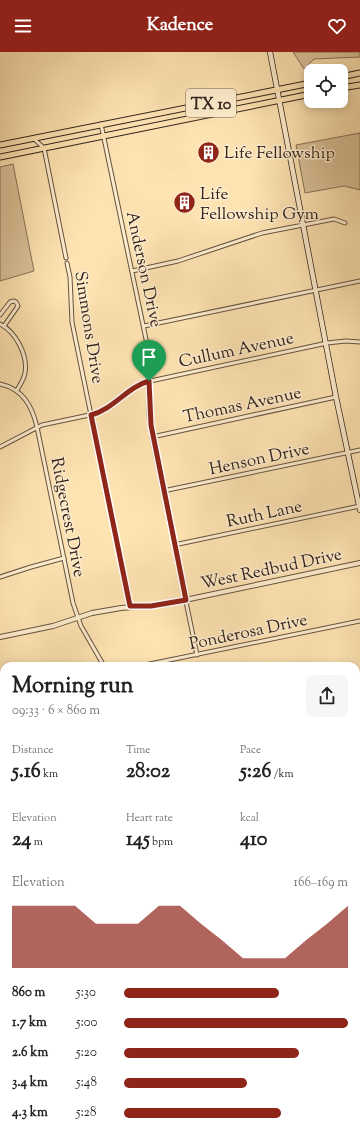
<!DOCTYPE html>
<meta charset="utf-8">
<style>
body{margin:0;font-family:"Sorts Mill Goudy",serif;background:#f6f6f6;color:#222;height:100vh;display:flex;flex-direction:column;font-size:15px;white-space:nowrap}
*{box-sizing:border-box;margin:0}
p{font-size:13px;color:#767676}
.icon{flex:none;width:22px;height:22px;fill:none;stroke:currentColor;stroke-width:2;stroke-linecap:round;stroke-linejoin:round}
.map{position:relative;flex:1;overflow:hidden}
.drawer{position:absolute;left:0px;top:610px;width:360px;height:474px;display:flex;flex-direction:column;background:#fff;border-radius:12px 12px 0 0;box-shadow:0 2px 10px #0003}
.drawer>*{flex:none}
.buttons{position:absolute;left:304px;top:12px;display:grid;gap:8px}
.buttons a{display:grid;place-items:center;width:44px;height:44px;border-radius:8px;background:#fff;box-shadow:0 2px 10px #0003;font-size:20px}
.pin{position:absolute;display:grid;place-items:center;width:34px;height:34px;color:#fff;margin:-41px -17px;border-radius:50% 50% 50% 0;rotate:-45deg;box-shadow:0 0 4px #0007}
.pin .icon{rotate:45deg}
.round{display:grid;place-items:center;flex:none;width:42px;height:42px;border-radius:8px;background:#f6f6f6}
.overview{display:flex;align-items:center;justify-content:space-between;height:68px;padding:0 12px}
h1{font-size:22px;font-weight:700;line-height:30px}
.figures{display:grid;grid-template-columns:repeat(3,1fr);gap:6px;height:68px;padding:4px 12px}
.figures div{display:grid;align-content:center}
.figures b{font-size:20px;font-weight:700}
.figures small{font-size:11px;font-weight:400}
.figures p{font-size:11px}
.chart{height:112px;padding:8px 12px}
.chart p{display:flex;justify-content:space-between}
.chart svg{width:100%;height:72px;margin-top:4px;fill:#8f2418;opacity:.7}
ul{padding:0 12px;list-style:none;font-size:13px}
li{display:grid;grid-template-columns:64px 48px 1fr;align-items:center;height:30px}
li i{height:10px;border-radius:5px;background:#8f2418}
header{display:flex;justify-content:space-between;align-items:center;height:52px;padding:0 12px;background:#8f2418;color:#fff;font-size:18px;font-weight:700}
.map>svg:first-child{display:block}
.green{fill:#dbc299;stroke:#86725b}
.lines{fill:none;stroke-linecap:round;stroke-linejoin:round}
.minor-casing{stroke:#645342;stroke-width:5}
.tertiary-casing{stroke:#645342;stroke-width:6}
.secondary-casing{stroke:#31231d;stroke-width:6}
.primary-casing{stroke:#31231d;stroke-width:7}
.minor{stroke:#feedcd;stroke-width:3}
.tertiary{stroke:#feedcd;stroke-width:4}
.secondary{stroke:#feedcd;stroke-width:4.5}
.primary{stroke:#fee3b2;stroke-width:5}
.route-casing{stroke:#fff;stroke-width:8}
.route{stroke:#8f2418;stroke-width:5}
.labels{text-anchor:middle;stroke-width:3;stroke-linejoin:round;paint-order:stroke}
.shield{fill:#feedcd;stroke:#6e6052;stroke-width:1}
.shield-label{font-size:16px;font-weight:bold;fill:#31231d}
.poi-label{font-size:17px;fill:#31231d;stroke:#feedcd;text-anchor:start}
.street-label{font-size:17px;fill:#31231d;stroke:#feedcd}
</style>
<header><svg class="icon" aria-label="menu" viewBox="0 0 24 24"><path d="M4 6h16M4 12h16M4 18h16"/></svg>Kadence<svg class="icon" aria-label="heart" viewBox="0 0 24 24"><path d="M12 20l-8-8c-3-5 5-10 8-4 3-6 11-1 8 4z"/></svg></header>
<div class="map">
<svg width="360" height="1084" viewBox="0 0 360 1084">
<rect width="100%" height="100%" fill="#fee3b2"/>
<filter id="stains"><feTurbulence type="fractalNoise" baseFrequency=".005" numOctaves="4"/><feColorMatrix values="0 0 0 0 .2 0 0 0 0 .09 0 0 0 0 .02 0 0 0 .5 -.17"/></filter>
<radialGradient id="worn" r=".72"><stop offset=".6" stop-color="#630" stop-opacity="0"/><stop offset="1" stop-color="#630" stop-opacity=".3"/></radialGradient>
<g class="green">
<polygon points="293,0 360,0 360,5 314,7 304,17"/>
<polygon points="360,81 360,138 344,134 305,141 296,93"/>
<polygon points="13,112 34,219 0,229 0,115"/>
</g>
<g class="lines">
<defs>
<g id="minor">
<polyline points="101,72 147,292 149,364 152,385 197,603"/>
<polyline points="33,86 44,96 66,206"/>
<polyline points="67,211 70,225 72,270 130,554"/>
<polyline points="132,219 178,209 262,181 334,167 345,171"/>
<polyline points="0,263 10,250 14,249 16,250 18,254 16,257 4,274"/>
<path d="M0,272C16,280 28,303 25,321C24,327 20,333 17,338"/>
<polyline points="144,274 360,229"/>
<path d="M0,332C23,337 32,354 37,375L73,551L81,574L104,614"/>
<polyline points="152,385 336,345"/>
<path d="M0,395L42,373L99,361C114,353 126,339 141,331L327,291L346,289L360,290"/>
<polyline points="163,439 360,398"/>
<polyline points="174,493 360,454"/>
<polyline points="0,525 31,515 64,506"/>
<polyline points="140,614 360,569"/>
<polyline points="356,633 360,633"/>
<polyline points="0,644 4,643"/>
<polyline points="356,697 360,696"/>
<polyline points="0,706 4,706"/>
<polyline points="356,762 360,761"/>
<polyline points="0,765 4,766"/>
<polyline points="356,820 360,819"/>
<polyline points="0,837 4,836"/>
<polyline points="356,880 360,879"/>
<polyline points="0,903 4,899"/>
<polyline points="356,943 360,942"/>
<polyline points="2,1069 4,1069"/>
<polyline points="303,1080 303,1084"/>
</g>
<g id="tertiary">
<polyline points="0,585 53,574 92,561 121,556 166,552 360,511"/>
<polyline points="0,917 4,920"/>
<polyline points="59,1080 60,1084"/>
</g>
<g id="secondary">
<polyline points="270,0 336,345 360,458"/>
<polyline points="356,1060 360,1059"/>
<polyline points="243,1084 261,1080"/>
</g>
<g id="primary">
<polyline points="341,25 360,21"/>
<polyline points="341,36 360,33"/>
<polyline points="0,93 311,31"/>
<polyline points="0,105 311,42"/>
</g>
</defs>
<use href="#minor" class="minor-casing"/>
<use href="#tertiary" class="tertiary-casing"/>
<use href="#secondary" class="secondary-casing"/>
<use href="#primary" class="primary-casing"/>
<use href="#minor" class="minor"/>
<use href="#tertiary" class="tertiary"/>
<use href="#secondary" class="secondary"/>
<use href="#primary" class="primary"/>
</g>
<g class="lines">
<defs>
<path id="route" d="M149,329L151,373L186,548L151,554H130L91,363C114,357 127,335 149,329Z"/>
</defs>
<use href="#route" class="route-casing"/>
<use href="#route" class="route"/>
</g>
<defs>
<symbol id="building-disc" viewBox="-11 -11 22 22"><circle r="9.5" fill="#8f2418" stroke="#feedcd"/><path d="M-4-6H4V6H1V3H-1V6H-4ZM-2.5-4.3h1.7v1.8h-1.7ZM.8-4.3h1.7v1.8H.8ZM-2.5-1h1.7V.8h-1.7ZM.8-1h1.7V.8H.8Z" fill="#fff"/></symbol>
</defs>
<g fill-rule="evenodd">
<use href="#building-disc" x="196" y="88" width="25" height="25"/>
<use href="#building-disc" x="172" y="138" width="25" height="25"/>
</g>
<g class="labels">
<rect class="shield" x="186" y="37" width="50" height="28" rx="3"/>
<g class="shield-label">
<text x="211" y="57">TX 10</text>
</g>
<g class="poi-label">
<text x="224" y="106">Life Fellowship</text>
<text x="200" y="147">Life<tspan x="200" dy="20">Fellowship Gym</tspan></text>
</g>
<g class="street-label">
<text transform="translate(145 217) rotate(78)" y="6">Anderson Drive</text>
<text transform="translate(90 275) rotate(81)" y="6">Simmons Drive</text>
<text transform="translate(236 297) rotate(-12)" y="6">Cullum Avenue</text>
<text transform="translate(242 352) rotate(-12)" y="6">Thomas Avenue</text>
<text transform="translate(259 406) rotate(-12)" y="6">Henson Drive</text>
<text transform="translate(264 461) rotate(-12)" y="6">Ruth Lane</text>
<text transform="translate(69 465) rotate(79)" y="6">Ridgecrest Drive</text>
<text transform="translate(271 516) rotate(-12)" y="6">West Redbud Drive</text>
<text transform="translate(248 579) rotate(-12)" y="6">Ponderosa Drive</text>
</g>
</g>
<rect width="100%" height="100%" filter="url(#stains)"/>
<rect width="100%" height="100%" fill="url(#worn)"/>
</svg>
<div class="buttons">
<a><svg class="icon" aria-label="locate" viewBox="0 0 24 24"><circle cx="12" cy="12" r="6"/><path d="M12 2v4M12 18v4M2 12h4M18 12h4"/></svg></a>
</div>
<div class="pin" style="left:149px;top:329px;background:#1e9e55"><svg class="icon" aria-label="arrive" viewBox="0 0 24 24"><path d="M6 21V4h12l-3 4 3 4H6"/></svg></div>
<section class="drawer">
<div class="overview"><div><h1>Morning run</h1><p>09:33 · 6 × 860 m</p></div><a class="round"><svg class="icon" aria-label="share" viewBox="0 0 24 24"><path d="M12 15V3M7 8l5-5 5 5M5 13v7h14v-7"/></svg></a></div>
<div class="figures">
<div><p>Distance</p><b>5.16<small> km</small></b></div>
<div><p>Time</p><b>28:02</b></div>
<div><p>Pace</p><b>5:26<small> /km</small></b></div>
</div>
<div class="figures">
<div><p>Elevation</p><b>24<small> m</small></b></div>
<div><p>Heart rate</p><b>145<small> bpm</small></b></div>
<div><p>kcal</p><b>410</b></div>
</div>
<div class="chart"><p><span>Elevation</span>166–169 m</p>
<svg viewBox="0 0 160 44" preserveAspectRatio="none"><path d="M0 44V6L10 6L20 6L30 6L40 17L50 17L60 17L70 6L80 6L90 17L100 27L110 38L120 38L130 38L140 27L150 17L160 6V44z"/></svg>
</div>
<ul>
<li><b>860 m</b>5:30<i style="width:69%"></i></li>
<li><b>1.7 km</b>5:00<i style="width:100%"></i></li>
<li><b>2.6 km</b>5:20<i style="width:78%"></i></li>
<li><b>3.4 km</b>5:48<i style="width:55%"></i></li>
<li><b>4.3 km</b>5:28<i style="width:70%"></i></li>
</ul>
</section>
</div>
